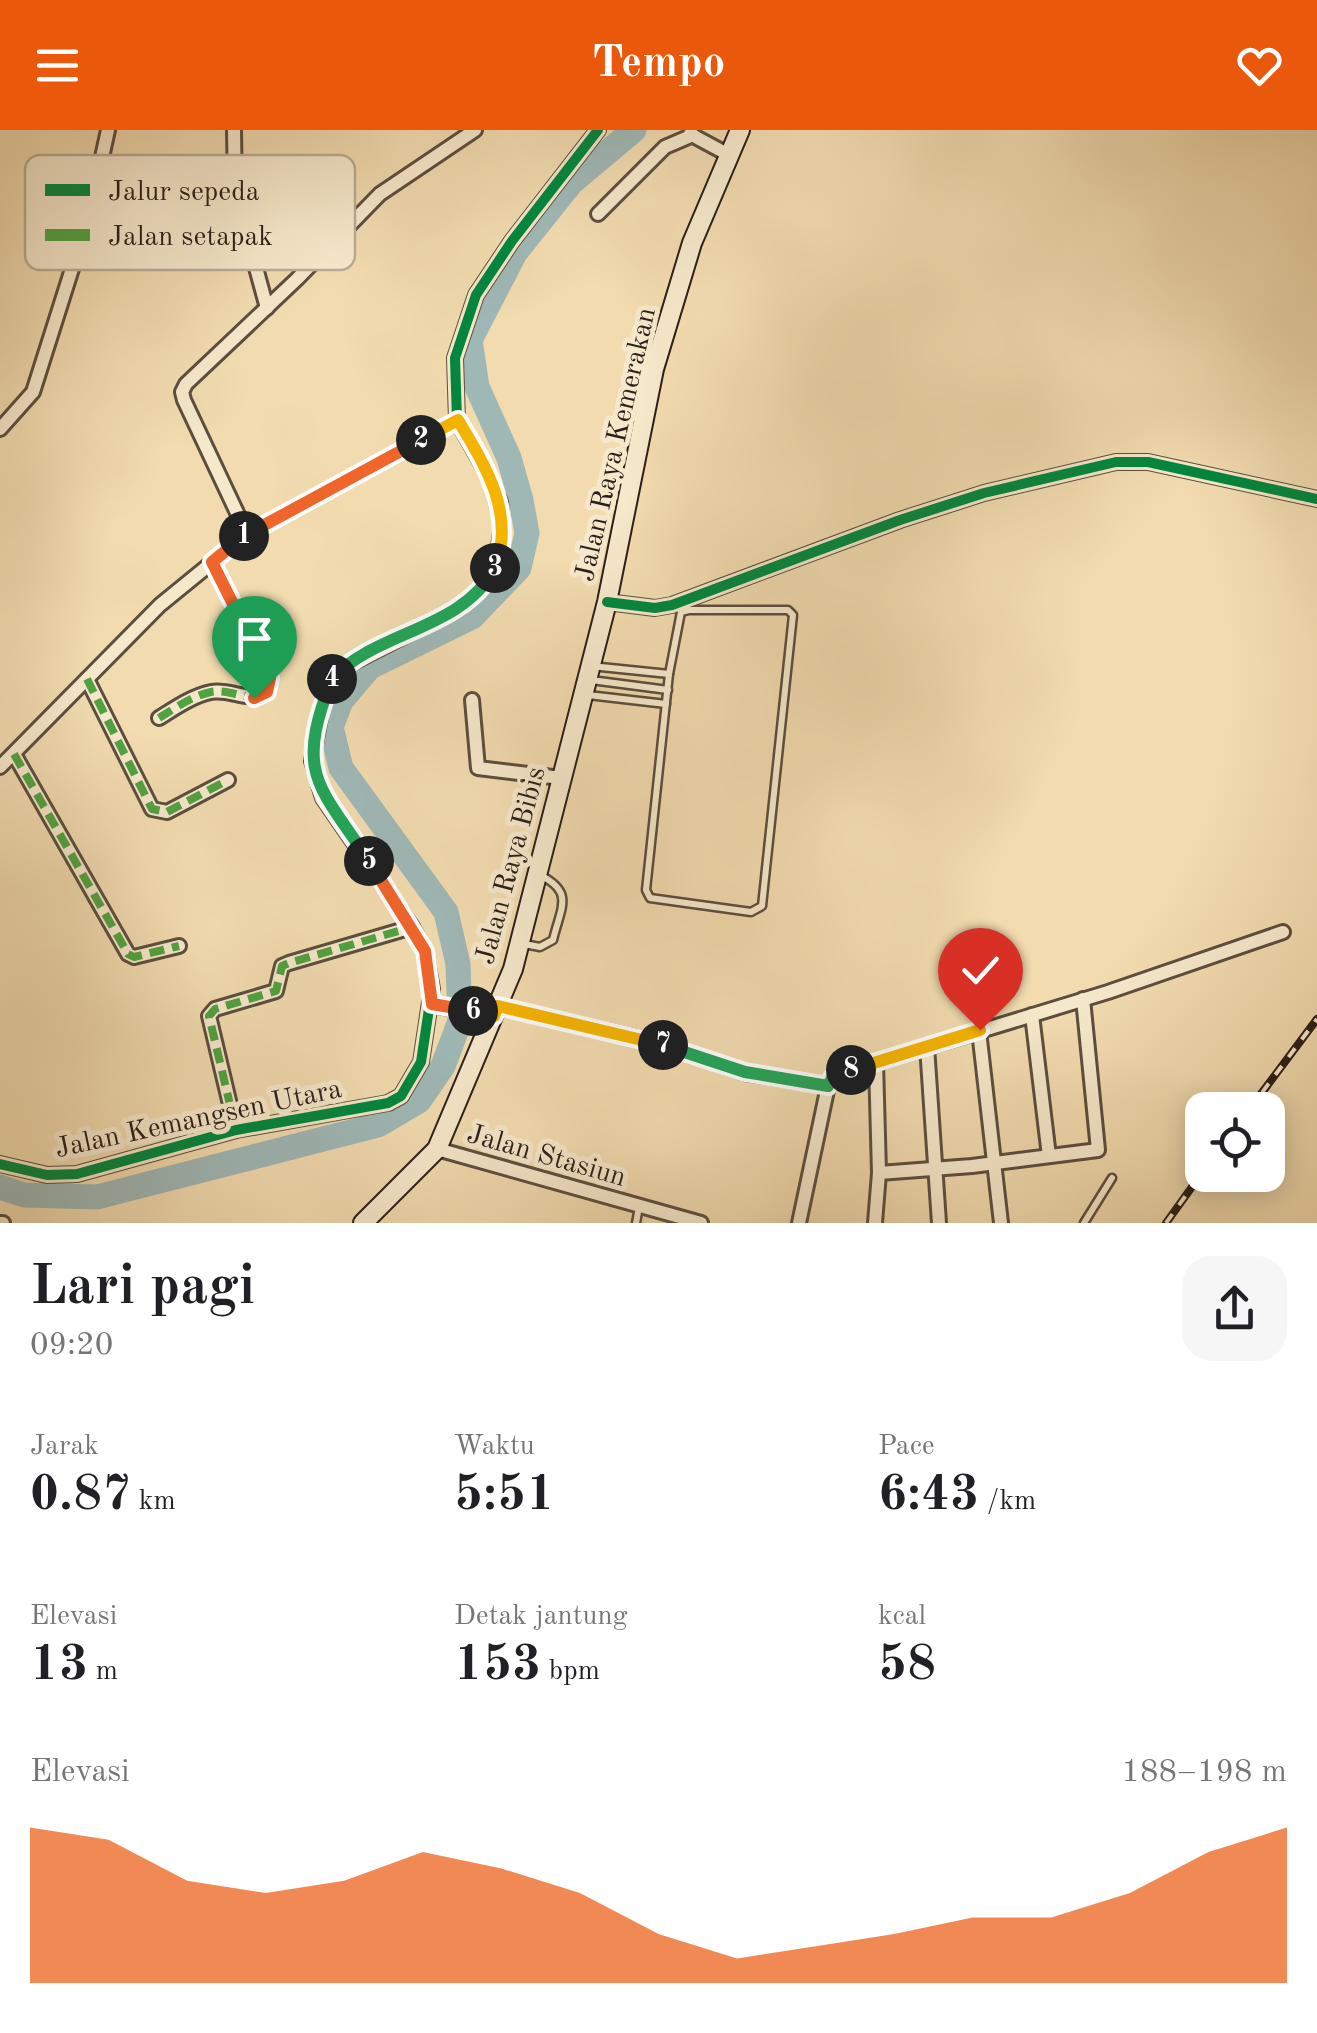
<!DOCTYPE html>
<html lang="id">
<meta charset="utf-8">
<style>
body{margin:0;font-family:"Old Standard TT",serif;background:#f6f6f6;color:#202124;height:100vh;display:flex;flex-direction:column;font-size:38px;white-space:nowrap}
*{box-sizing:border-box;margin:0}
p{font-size:32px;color:#757577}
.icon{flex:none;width:55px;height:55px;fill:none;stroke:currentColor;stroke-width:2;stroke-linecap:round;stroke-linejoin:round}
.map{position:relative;height:1093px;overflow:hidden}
.panel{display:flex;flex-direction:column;background:#fff;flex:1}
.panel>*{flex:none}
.controls{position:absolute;left:1185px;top:962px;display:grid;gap:20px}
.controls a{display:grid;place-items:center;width:100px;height:100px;border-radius:20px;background:#fff;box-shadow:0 5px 25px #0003;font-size:50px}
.pin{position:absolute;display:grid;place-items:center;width:85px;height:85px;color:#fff;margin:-102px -42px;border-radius:50% 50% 50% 0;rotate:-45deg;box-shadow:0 0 10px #0007}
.pin .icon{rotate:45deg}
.km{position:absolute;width:50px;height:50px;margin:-25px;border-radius:50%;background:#222;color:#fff;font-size:28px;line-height:50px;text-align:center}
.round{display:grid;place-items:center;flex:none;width:105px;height:105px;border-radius:30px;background:#f6f6f6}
.headline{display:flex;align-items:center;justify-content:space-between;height:170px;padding:0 30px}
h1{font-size:55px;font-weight:600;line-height:75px}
.metrics{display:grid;grid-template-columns:repeat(3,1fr);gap:15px;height:170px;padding:10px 30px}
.metrics div{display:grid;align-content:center}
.metrics b{font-size:50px;font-weight:600}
.metrics small{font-size:28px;font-weight:400}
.metrics p{font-size:28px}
.chart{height:280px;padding:20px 30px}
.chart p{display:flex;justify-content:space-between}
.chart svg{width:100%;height:180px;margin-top:10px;fill:#ea580c;opacity:.7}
header{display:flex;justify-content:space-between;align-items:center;height:130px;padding:0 30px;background:#ea580c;color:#fff;font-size:45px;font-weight:600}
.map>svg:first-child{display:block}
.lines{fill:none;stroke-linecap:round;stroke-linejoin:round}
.river{stroke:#9fb8b6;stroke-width:25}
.service-casing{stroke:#5c4e3e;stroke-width:11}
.minor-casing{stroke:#5c4e3e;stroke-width:18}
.secondary-casing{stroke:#2b1f19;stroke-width:22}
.service{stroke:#f6e8cb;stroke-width:6}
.minor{stroke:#f6e8cb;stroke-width:12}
.secondary{stroke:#f6e8cb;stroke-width:18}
.rail-casing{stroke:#2b1f19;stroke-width:8}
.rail{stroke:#f6e8cb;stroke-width:4;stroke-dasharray:11;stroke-linecap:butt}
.quiet{stroke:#51a240;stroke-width:8;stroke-dasharray:15 8;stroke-linecap:butt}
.cycleway-casing{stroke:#f6e8cb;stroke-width:16}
.cycleway{stroke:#00873e;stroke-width:10}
.split-1-casing{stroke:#fff;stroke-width:20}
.split-2-casing{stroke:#fff;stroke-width:20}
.split-3-casing{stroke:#fff;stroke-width:20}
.split-4-casing{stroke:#fff;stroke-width:20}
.split-5-casing{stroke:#fff;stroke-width:20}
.split-6-casing{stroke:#fff;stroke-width:20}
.split-7-casing{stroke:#fff;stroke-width:20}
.split-8-casing{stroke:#fff;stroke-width:20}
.split-9-casing{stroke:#fff;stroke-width:20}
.split-1{stroke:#f0652b;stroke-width:12}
.split-2{stroke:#f0652b;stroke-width:12}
.split-3{stroke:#f5b400;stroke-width:12}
.split-4{stroke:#22a559;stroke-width:12}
.split-5{stroke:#22a559;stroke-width:12}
.split-6{stroke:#f0652b;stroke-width:12}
.split-7{stroke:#f5b400;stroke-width:12}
.split-8{stroke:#22a559;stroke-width:12}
.split-9{stroke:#f5b400;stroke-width:12}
.labels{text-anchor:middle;stroke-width:10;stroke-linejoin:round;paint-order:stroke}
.street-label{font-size:28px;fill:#2b1f19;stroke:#f6e8cb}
.key{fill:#f6e8cb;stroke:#b9ac96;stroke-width:2.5}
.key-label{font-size:28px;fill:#2b1f19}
</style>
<header><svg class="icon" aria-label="menu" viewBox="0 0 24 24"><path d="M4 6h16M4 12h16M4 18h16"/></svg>Tempo<svg class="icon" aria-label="heart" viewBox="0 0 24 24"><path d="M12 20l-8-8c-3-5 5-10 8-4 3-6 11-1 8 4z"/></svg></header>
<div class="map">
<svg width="1317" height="1093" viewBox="0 0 1317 1093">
<rect width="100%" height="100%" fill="#f1dbaf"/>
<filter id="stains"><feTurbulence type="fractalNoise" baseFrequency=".002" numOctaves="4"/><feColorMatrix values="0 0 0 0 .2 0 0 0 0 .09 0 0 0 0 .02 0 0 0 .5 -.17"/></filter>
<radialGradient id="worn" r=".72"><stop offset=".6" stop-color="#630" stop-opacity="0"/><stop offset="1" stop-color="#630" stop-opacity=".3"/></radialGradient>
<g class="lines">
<polyline class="river" points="0,1057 24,1065 97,1067 378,995 419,971 443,936 460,891 458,834 446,782 341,638 331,597 341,571 370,537 472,487 519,438 527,403 521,370 509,328 477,257 470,210 515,123 571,53 634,0"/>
<defs>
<g id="service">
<polygon points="689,480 788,480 793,485 762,776 751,782 650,768 646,760 669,544 681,482"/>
<polyline points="591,536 669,544"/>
<polyline points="591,550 668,560"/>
<polyline points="588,565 666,574"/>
<path d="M524,814L540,817L553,810C561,776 575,762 538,744"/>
<polyline points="636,1093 639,1077"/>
<polyline points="1084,1093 1112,1048"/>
</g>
<g id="minor">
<polyline points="234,0 235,61 267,178"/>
<polyline points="690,4 729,25"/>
<polyline points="598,84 665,17 693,5"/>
<polyline points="0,299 33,262 90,82 108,0"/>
<polyline points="247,404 184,270 182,262 186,254 297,149 380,64 475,0"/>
<polyline points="607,472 655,478 672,475 900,390 984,363 1116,332 1148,332 1317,369"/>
<polyline points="87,549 152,679 167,682 228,650"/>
<polyline points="472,570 478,638 561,648"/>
<path d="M159,588C175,578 192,566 211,562C231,558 249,574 267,562L269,549L212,433"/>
<polyline points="14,624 128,824 134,827 179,816"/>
<polyline points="0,637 160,475 247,404 457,290"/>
<polyline points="432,875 494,886"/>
<polyline points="498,876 655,912 745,943 828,956"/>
<polyline points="1032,885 1049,1026"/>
<polyline points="979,901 1001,1093"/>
<polyline points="927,916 939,1093"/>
<polyline points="236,1000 209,886 215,879 276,861 282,836 289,833 412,797"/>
<polyline points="437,1019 701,1093"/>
<polyline points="0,1034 47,1045 77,1044 236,1000 388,973 401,966 421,932 432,859 425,821 412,797 323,668 312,631 323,571 332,548 344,537 459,478 483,455 497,433 502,394 500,372 487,343 457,290 455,228 476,165 512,111 598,0"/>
<polyline points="879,1043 972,1036 1098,1020 1083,869"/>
<polyline points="0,1093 3,1093"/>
<polyline points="799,1093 828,956 833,946 1108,862 1283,802"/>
<polyline points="875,1093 879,1043 876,932"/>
</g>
<polyline id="secondary" points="363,1093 437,1019 513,839 607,472 654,239 692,113 740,0"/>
</defs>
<use href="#service" class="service-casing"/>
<use href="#minor" class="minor-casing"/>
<use href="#secondary" class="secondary-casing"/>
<use href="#service" class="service"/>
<use href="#minor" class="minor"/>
<use href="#secondary" class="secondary"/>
<defs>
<g id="rail">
<polyline points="1249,980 1317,889"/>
<polyline points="1166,1093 1202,1043"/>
</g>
</defs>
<use href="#rail" class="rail-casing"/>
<use href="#rail" class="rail"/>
<g class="quiet">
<polyline points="87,549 152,679 167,682 228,650"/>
<path d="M159,588C175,578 192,566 211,562C231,558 249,574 267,562L269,549L212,433"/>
<polyline points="14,624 128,824 134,827 179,816"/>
<polyline points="498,876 655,912 745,943 828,956"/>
<polyline points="236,1000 209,886 215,879 276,861 282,836 289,833 412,797"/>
</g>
<defs>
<g id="cycleway">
<polyline points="607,472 655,478 672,475 900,390 984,363 1116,332 1148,332 1317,369"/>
<polyline points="0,1034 47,1045 77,1044 236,1000 388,973 401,966 421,932 432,859 425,821 412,797 323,668 312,631 323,571 332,548 344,537 459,478 483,455 497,433 502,394 500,372 487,343 457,290 455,228 476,165 512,111 598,0"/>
</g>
</defs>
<use href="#cycleway" class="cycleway-casing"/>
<use href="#cycleway" class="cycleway"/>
</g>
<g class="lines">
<defs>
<polyline id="split-1" points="244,406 212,432 270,548 267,562 254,568"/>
<polyline id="split-2" points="244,406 421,310"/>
<path id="split-3" d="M421,310L458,290C485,335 516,384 495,438"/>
<path id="split-4" d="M332,549C377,500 461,501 495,438"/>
<path id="split-5" d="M332,549C294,645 319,655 369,731"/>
<polyline id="split-6" points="369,731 425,821 432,874 473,881"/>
<polyline id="split-7" points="473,881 494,886 498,876 663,915"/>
<polyline id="split-8" points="663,915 745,942 828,956 833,946 851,940"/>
<polyline id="split-9" points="851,940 980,900"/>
</defs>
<use href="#split-1" class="split-1-casing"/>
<use href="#split-2" class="split-2-casing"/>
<use href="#split-3" class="split-3-casing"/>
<use href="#split-4" class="split-4-casing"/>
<use href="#split-5" class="split-5-casing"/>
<use href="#split-6" class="split-6-casing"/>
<use href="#split-7" class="split-7-casing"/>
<use href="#split-8" class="split-8-casing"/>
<use href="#split-9" class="split-9-casing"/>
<use href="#split-1" class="split-1"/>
<use href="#split-2" class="split-2"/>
<use href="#split-3" class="split-3"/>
<use href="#split-4" class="split-4"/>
<use href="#split-5" class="split-5"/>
<use href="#split-6" class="split-6"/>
<use href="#split-7" class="split-7"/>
<use href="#split-8" class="split-8"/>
<use href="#split-9" class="split-9"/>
</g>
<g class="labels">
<g class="street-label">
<text transform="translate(614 314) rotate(-77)" y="10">Jalan Raya Kemerakan</text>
<text transform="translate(509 735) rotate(-75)" y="10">Jalan Raya Bibis</text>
<text transform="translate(198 987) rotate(-12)" y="10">Jalan Kemangsen Utara</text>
<text transform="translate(547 1024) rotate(16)" y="10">Jalan Stasiun</text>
</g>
</g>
<rect x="25" y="25" width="330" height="115" rx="15" class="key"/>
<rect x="45" y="54" width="45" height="12" fill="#00873e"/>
<rect x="45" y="99" width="45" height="12" fill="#51a240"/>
<g class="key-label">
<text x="108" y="70">Jalur sepeda</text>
<text x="108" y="115">Jalan setapak</text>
</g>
<rect width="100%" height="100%" filter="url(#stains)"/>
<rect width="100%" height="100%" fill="url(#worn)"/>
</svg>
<div class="controls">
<a><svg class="icon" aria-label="locate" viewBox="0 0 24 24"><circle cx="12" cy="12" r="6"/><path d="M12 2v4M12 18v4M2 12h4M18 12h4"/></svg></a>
</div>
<div class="pin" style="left:254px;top:568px;background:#1e9e55"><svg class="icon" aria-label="arrive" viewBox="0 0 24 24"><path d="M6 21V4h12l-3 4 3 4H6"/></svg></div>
<div class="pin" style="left:980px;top:900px;background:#d93025"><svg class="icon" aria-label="check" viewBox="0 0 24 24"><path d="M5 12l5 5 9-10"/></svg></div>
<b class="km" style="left:244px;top:406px">1</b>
<b class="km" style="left:421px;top:310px">2</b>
<b class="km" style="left:495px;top:438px">3</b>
<b class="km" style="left:332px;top:549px">4</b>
<b class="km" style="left:369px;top:731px">5</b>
<b class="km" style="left:473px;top:881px">6</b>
<b class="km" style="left:663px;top:915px">7</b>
<b class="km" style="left:851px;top:940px">8</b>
</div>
<section class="panel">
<div class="headline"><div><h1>Lari pagi</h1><p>09:20</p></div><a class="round"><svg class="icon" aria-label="share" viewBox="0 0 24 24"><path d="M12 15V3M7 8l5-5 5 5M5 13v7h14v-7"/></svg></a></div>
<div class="metrics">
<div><p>Jarak</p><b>0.87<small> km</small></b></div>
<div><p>Waktu</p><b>5:51</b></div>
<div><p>Pace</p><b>6:43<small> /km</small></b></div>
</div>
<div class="metrics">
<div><p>Elevasi</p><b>13<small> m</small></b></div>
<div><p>Detak jantung</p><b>153<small> bpm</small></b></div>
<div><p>kcal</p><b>58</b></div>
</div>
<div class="chart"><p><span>Elevasi</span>188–198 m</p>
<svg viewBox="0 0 160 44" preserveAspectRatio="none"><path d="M0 44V6L10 9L20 19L30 22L40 19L50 12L60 16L70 22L80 32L90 38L100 35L110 32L120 28L130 28L140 22L150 12L160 6V44z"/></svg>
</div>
</section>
